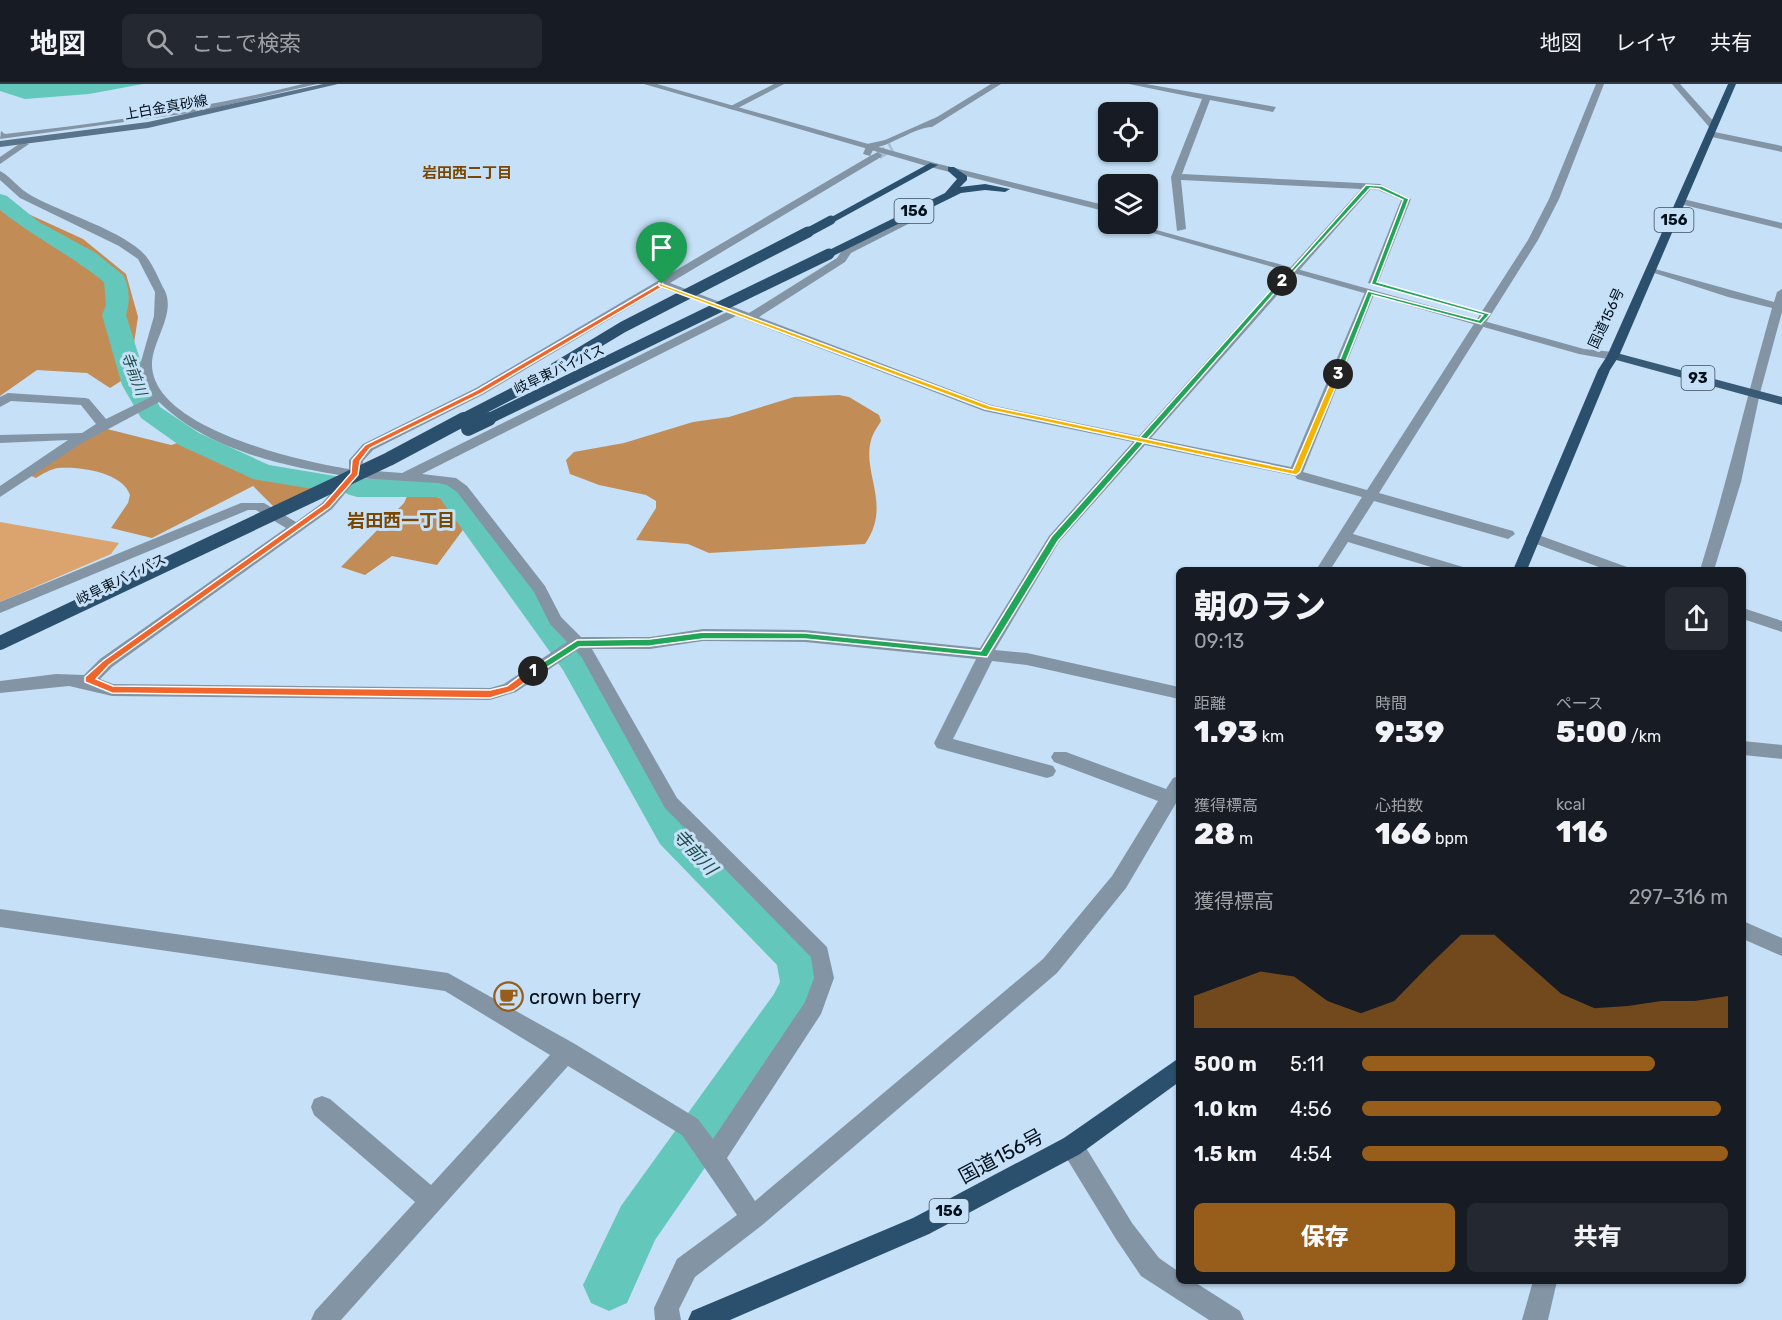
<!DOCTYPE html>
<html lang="ja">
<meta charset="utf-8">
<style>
body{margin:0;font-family:Rubik,"Noto Sans JP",sans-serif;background:#242831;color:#f1f3f6;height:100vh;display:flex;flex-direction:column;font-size:22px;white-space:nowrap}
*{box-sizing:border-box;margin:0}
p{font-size:20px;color:#9ea1a6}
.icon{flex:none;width:33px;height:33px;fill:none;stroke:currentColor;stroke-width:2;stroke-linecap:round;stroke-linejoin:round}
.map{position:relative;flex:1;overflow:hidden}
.side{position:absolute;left:1176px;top:483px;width:570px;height:717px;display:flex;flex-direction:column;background:#171b24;border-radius:9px;box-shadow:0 2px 4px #0004}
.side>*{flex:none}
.fabs{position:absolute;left:1098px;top:18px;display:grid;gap:12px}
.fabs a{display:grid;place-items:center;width:60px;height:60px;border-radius:9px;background:#171b24;box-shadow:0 2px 4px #0004;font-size:30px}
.pin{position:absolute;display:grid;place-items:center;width:51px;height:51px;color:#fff;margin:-62px -26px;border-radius:50% 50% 50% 0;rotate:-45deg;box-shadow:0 0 6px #0007}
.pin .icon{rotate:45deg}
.km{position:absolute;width:30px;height:30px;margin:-15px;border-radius:50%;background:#222;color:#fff;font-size:16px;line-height:30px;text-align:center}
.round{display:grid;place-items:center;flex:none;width:63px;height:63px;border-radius:9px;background:#242831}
.summary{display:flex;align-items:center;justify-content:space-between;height:102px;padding:0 18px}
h1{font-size:33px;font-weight:800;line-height:45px}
.metrics{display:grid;grid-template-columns:repeat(3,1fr);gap:9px;height:102px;padding:6px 18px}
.metrics div{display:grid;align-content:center}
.metrics b{font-size:30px;font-weight:800}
.metrics small{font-size:16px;font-weight:400}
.metrics p{font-size:16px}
.chart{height:168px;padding:12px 18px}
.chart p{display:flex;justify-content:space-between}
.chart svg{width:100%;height:108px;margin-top:6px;fill:#975d1a;opacity:.7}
.action{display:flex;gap:12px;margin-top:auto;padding:12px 18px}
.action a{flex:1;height:69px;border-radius:9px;background:#975d1a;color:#fff;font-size:24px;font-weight:800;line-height:69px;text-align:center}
.action a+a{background:#242831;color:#f1f3f6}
ul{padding:0 18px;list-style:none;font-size:20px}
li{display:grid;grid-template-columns:96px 72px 1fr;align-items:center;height:45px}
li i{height:15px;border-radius:8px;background:#975d1a}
header{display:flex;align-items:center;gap:36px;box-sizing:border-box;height:84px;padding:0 30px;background:#171b24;border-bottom:2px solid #363941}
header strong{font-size:28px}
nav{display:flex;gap:33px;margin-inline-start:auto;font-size:21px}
.search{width:420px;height:54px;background:#242831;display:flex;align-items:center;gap:15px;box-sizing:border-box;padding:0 21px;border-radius:9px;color:#9ea1a6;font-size:22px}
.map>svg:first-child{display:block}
.green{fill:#dba46f}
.forest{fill:#c28c57}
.water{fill:#63c7bb}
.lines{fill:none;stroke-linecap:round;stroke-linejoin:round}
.river{fill:#63c7bb;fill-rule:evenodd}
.minor-tunnel{stroke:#a8c0d6;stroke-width:9;stroke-dasharray:9 4.5;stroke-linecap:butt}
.minor{fill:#8395a5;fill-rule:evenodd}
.tertiary{fill:#8395a5;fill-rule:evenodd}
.secondary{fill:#58738a;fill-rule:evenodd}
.primary{fill:#395a76;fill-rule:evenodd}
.trunk{fill:#2b506e;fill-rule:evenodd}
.trunk-bridge-far2{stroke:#2b506e;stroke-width:9}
.trunk-bridge-far1{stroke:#2b506e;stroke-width:11}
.trunk-bridge{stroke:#2b506e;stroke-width:14}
.split-1{fill:#f0652b;stroke:#fff;stroke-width:1.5}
.split-2{fill:#22a559;stroke:#fff;stroke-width:1.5}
.split-3{fill:#22a559;stroke:#fff;stroke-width:1.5}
.split-4{fill:#f5b400;stroke:#fff;stroke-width:1.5}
.labels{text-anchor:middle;stroke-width:6;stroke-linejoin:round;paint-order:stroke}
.far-street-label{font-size:14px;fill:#010e1b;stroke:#c5e0f7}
.far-neighbourhood-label{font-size:15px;font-weight:bold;fill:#7a4702;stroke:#c5e0f7}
.shield{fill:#c5e0f7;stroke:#3c4d5d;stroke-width:1.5}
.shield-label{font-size:15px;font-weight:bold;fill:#010e1b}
.far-water-label{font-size:15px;font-style:italic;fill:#1f4c47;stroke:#c5e0f7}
.neighbourhood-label{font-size:18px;font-weight:bold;fill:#7a4702;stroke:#c5e0f7}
.water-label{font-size:18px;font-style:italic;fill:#1f4c47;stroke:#c5e0f7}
.near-poi-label{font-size:20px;fill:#010e1b;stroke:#c5e0f7;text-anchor:start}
.near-street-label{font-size:20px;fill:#010e1b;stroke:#c5e0f7}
</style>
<header>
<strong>地図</strong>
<div class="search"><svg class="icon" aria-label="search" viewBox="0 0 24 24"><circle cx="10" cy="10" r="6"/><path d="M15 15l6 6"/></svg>ここで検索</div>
<nav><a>地図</a><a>レイヤ</a><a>共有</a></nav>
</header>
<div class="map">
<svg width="1782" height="1236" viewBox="0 0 1782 1236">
<rect width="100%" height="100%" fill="#c5e0f7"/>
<polygon class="green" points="0,438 119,459 111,470 0,518"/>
<g class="forest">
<polygon points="0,117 83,155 126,190 138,233 129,292 110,304 87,289 37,286 0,312"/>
<path d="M839,311L849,313L879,331L881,337C878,342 874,348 872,353C860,388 893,420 865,460L709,469L688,460L636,456L656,424V417L646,411L599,401L570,390L566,376L574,368L624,359L693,338L729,333L794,313Z"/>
<path d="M99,343L171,361L184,357L264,392L323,401L275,424L253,402L152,454L111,444L128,419L130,411C123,388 78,382 58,384C51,385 42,390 36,394L29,391Z"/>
<polygon points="409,408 447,415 468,439 437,481 392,472 365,491 341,483 404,419"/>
</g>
<polygon class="water" points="0,0 143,0 89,10 25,15 0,7"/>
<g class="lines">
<g class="river">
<path d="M0,110L7,112L39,138L96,169L123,191C130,202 130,219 126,231L148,301L160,323L199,349L269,381L341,393L345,399L341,405L331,408L253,395L179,361L141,334L122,301L102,231L106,221L104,198C71,171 33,153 0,126Z"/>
<polygon points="423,393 458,399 587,569 688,738 811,858 823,899 804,940 655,1156 627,1219 609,1227 591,1219 583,1201 621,1122 774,910 780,898 777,881 660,760 563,586 439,413 357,413 347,410 343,404 347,398 357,395"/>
</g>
<polyline class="minor-tunnel" points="878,71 892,63"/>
<g class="minor">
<path d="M303,0H317L197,28L0,55L1,47L5,50C106,39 205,24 303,0Z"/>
<polygon points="774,0 784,0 734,26 727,24"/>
<path d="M991,0H1001L932,43C913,44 895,60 874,64L870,72L878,68L882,71L881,73L670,199L749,229L837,174L843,165L907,133L912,125H918L914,137L851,169L845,178L759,233L991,321L1139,352L1361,105L1181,96L1186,145L1177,147L1171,93L1202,15L1129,0H1146L1276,23L1273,28L1210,16L1182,90L1380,100L1411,115L1377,201L1368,199L1401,116L1378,106L1371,105L1151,354L1291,383L1365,208L1370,205L1375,208L1303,388L1367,406L1528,156L1549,115L1596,0H1604L1559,115L1538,156L1379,409L1513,447L1515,450L1508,455L1374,417L1353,450L1463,483L1465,486H1441L1348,458L1330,486H1316L1362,413L1297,395L1295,392L1145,361L1059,458L995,566L1027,569L1179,603V615L1027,581L992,577L953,655L1053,682L1056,687L1053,692L1047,694L937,664L934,659L976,575L805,558L703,557L650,565H592L677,714L827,863L834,894L821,930L727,1074L755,1117L1043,875L1112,792L1158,717L1054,678L1051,673L1054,668H1066L1166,705L1173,694L1179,692V714L1126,804L1057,889L761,1142L695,1193L679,1225L681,1236H655L654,1224L677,1175L737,1131L682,1051L568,982L341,1236H311L315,1227L415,1118L314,1031L311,1023L314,1015L322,1012L330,1015L431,1101L550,971L445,907L0,843V825L448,889L575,960L698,1035L713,1055L805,918L814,894L811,873L665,724L582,574L576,567L516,608L490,616L112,612L69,602L0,609V597L56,590L84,591L100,575L286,444L256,426H248L0,529V518L241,419H264L296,438L322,419L346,392C281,382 207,365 159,318L82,359L0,413V402L68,356L0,359V351L82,349L96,340L81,321L11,317L0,323V313L8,309L85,314L89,315L106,335L153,312L140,281L154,232L155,208L138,175L119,162L20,114L0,96V87C9,91 20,106 32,112C61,128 125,148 145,171C153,180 159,196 165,207C176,231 151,258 152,282C155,345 300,377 349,385V376L363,360L476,304L870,72L863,70L867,60L885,56L937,33ZM662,204L727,228L402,389L362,386L363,377L373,366L484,310ZM736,232L984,327L1133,358L1049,452L980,564L805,546L703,545L650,553H581L561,533L545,502L467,402L456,394L422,390ZM358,394L438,399L447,401L457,408L534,508L550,540L567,558L504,600L490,604L113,600L100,595L112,583L332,425Z"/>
<polygon points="1672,0 1680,0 1716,40 1716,44 1710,44"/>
<polygon points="1710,47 1782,62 1782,68 1707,52 1706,50"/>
<polygon points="22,58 29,60 0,80 0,73"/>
<polygon points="1683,115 1782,139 1782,145 1680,120 1680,116"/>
<path d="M1648,183L1774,218L1777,208L1782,205V228L1760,309L1741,398L1714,486H1700C1727,399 1747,311 1772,224L1728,213L1648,187Z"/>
<polygon points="1533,449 1627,483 1629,486 1607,486 1528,457 1526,454 1528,451"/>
<polygon points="1743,524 1782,537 1782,548 1743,535"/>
<polygon points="1743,657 1782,661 1782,675 1743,671"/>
<polygon points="1072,1051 1080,1054 1132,1139 1159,1174 1179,1188 1179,1197 1193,1197 1240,1227 1244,1236 1209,1236 1141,1192 1116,1155 1064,1070 1061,1062 1064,1054"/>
<polygon points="1533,1197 1557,1197 1548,1236 1522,1236"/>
</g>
<g class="tertiary">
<polygon points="644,0 657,0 935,79 1108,122 1108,128 930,83"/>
<polygon points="1121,140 1135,140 1584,265 1613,268 1619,272 1613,276 1579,270"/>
<polygon points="1743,837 1782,854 1782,872 1743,855"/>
</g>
<polygon class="secondary" points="323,0 338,0 148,44 0,63 0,57 148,38"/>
<polygon class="primary" points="1613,268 1782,313 1782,321 1609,274 1607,272"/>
<g class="trunk">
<polygon points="1728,0 1736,0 1619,272 1610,286 1527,486 1513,486 1598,286 1607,272"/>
<polygon points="930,79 938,81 834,138 826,136"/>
<polygon points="948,83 954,83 967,92 967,96 960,103 985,100 1010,105 1005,108 985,106 961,109 833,172 825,172 825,168 945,109 957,95 948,87"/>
<polygon points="1179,974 1179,998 1080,1070 929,1150 730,1236 688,1236 692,1227 913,1134 1064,1054"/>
</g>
<polyline class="trunk-bridge-far2" points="805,150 831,136"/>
<g class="trunk-bridge-far1">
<polyline points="461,336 515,308 623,243 808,148"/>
<polyline points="486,336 829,170"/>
</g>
<g class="trunk-bridge">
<polyline points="468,345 489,335"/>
<polyline points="0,559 389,375 464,335"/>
</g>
</g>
<polygon class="split-1" points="662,198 664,202 482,309 370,364 360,377 358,391 330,423 109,581 96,595 113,602 490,606 507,602 530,585 537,585 537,590 513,607 490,614 112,609 85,598 85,593 103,577 324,420 351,389 352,376 365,361 477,306"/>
<polygon class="split-2" points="1280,196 1285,197 1058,457 987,573 805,555 703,555 650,562 579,563 537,590 529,587 577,556 650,555 703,548 805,549 981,567 1051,453"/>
<polygon class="split-3" points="1366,101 1382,102 1409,115 1377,198 1490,230 1481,240 1372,211 1341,290 1338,293 1334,290 1368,207 1479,236 1483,231 1371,200 1403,116 1379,105 1370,104 1284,198 1280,198"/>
<polygon class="split-4" points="659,199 990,322 1293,386 1334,290 1338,288 1341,290 1300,388 1296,391 985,325 659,202"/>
<defs>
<symbol id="cafe-ring" viewBox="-11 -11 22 22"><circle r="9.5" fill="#c5e0f7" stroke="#975d1a" stroke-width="1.5"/><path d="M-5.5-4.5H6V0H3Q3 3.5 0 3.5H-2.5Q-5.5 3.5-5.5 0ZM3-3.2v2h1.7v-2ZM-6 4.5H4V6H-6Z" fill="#975d1a"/></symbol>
</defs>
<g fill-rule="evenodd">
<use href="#cafe-ring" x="492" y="896" width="33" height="33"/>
</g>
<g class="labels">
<g class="far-street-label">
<text transform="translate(166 23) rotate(-10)" y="5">上白金真砂線</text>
<text transform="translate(1606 234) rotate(-65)" y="5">国道156号</text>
<text transform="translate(559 285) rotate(-25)" y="5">岐阜東バイパス</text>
<text transform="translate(121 495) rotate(-26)" y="5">岐阜東バイパス</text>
</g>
<g class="far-neighbourhood-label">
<text x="467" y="94">岩田西二丁目</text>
</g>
<g class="shield">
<rect x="894.5" y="115" width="39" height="24" rx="4.5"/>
<rect x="1654.5" y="124" width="39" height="24" rx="4.5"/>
<rect x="1681.5" y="282" width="33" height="24" rx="4.5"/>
<rect x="929.5" y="1115" width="39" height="24" rx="4.5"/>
</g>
<g class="shield-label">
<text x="914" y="132">156</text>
<text x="1674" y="141">156</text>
<text x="1698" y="299">93</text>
<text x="949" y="1132">156</text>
</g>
<g class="far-water-label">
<text transform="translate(134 290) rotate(69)" y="5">寺前川</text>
</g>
<g class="neighbourhood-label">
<text x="401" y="443">岩田西一丁目</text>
</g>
<g class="water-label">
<text transform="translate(695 768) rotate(47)" y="6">寺前川</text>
</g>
<g class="near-poi-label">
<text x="529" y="920">crown berry</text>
</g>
<g class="near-street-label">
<text transform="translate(1001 1072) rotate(-28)" y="7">国道156号</text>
</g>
</g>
</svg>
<div class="fabs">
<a><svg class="icon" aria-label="locate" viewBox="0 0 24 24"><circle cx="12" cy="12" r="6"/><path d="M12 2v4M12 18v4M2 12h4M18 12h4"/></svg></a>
<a><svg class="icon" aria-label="layers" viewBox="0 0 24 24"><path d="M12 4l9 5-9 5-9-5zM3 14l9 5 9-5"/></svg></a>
</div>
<div class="pin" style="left:662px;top:200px;background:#1e9e55"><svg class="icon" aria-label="arrive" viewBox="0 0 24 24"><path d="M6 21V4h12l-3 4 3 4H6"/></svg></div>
<b class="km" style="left:533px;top:587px">1</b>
<b class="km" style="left:1282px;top:197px">2</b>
<b class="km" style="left:1338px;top:290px">3</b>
<section class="side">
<div class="summary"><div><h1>朝のラン</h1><p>09:13</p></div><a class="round"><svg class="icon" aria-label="share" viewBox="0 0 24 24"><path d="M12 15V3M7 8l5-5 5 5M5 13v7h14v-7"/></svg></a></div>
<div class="metrics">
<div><p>距離</p><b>1.93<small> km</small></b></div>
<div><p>時間</p><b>9:39</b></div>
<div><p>ペース</p><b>5:00<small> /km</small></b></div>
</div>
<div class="metrics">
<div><p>獲得標高</p><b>28<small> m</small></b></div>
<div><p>心拍数</p><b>166<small> bpm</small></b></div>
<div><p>kcal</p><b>116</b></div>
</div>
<div class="chart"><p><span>獲得標高</span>297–316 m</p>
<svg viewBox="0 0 160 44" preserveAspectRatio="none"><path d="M0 44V31L10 26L20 21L30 23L40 33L50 38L60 33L70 19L80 6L90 6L100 18L110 30L120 36L130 35L140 33L150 33L160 31V44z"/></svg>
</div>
<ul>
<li><b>500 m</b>5:11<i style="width:80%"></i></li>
<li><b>1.0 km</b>4:56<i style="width:98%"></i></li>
<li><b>1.5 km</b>4:54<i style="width:100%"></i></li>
</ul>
<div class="action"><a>保存</a><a>共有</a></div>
</section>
</div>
